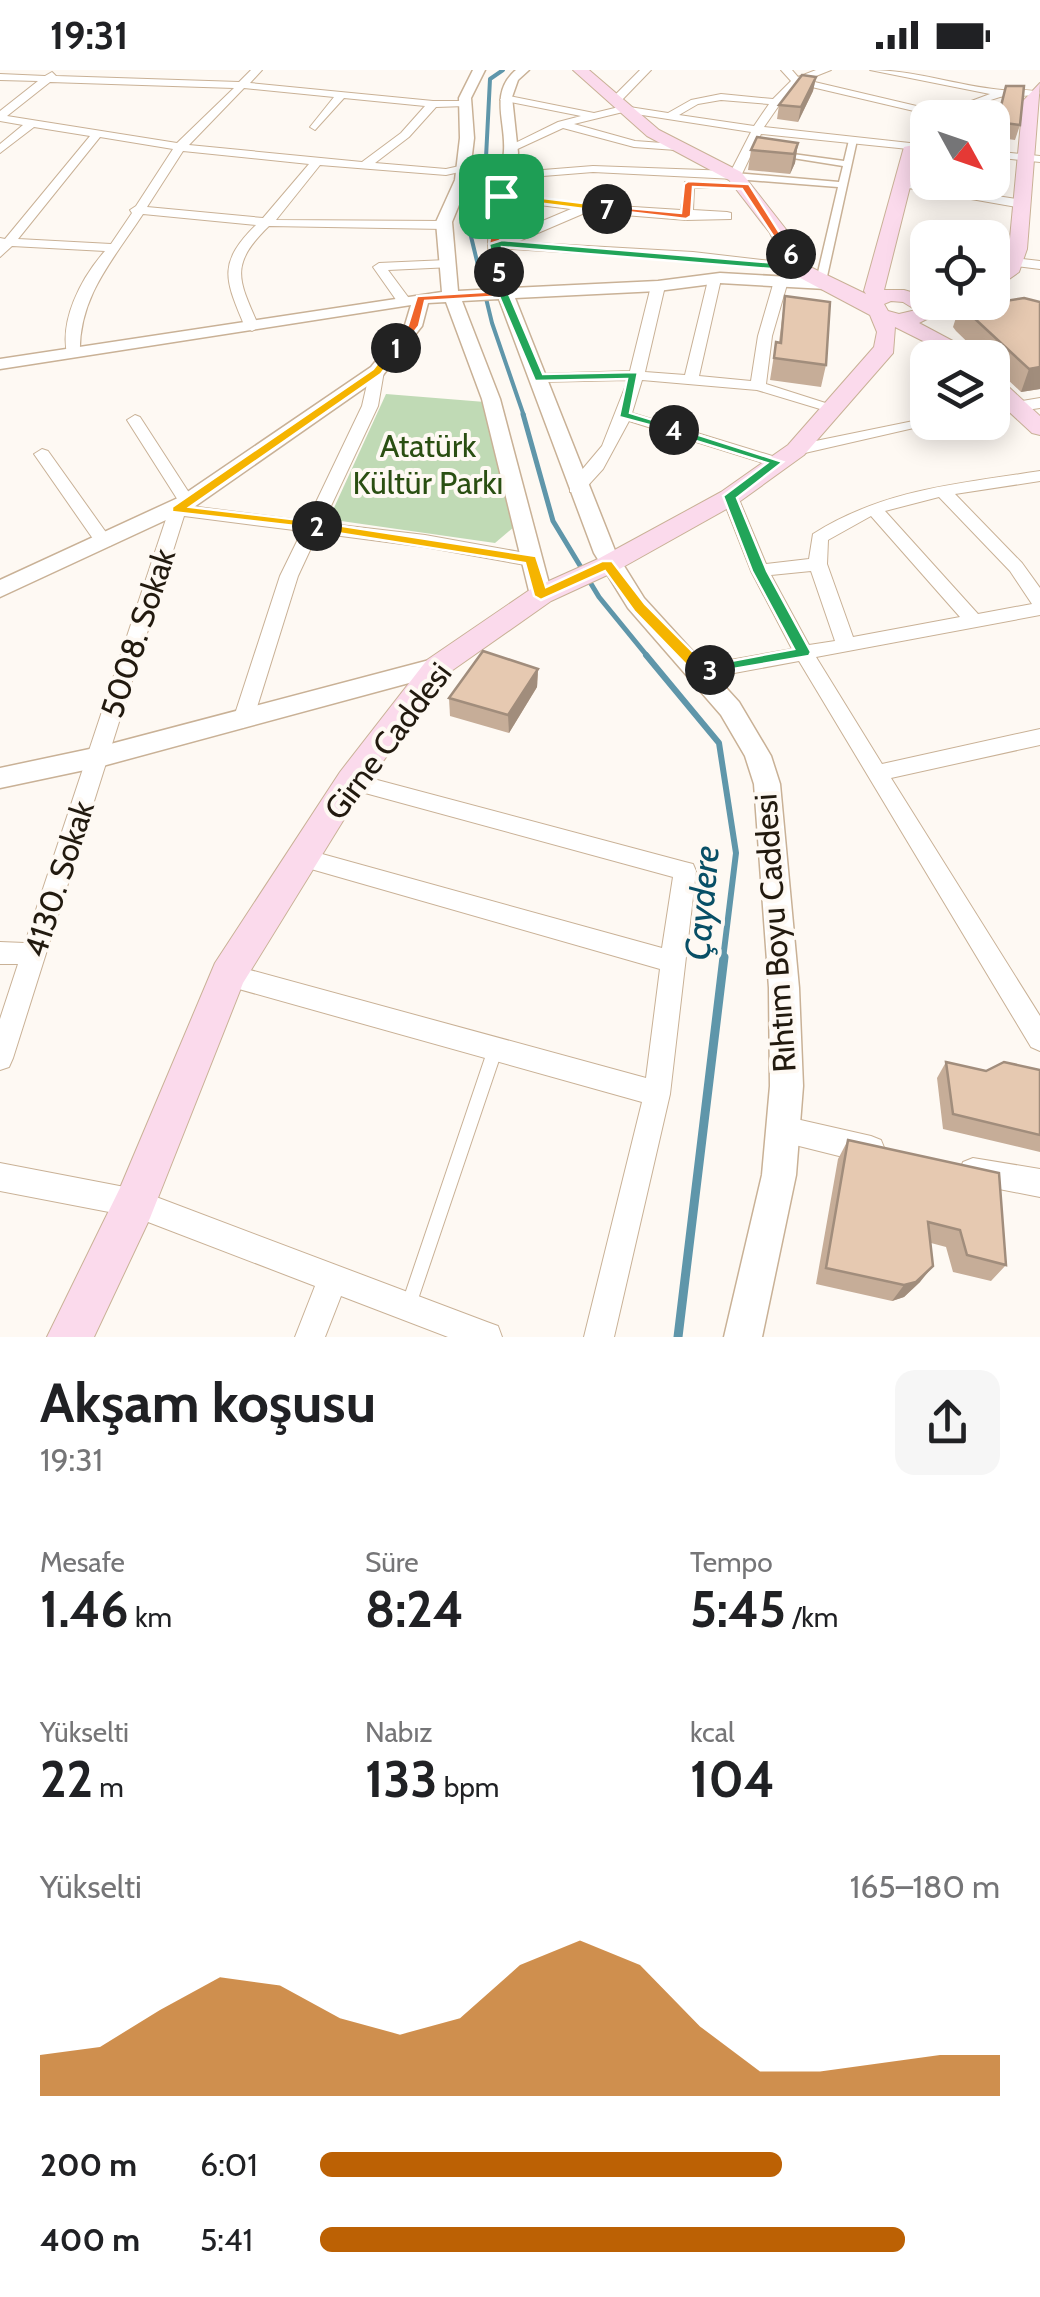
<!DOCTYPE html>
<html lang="tr">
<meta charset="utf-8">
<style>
body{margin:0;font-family:Cabin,sans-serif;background:#f6f6f6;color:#202124;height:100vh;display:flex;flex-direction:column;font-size:38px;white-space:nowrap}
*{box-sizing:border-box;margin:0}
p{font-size:32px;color:#757577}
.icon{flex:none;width:55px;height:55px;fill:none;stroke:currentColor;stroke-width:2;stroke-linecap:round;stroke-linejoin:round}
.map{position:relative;height:1267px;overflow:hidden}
.details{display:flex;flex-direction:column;background:#fff;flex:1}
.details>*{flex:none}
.needle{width:65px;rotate:130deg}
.tools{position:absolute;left:910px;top:30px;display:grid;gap:20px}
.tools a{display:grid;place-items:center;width:100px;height:100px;border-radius:20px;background:#fff;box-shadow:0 5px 25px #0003;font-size:50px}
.pin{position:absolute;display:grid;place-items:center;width:85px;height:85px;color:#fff;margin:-42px;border-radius:20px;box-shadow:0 5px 15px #0006}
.km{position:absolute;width:50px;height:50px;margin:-25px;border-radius:50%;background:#222;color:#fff;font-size:28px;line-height:50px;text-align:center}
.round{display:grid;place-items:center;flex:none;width:105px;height:105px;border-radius:20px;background:#f6f6f6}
.head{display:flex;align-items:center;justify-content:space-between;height:170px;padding:0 40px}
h1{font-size:55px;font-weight:700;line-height:75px}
.stats{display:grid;grid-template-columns:repeat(3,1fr);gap:15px;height:170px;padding:10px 40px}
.stats div{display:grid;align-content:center}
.stats b{font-size:50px;font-weight:700}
.stats small{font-size:28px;font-weight:400}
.stats p{font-size:28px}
.chart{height:280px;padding:20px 40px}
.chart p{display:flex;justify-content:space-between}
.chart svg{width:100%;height:180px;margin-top:10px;fill:#bc6104;opacity:.7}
ul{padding:0 40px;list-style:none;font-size:32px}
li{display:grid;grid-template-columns:160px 120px 1fr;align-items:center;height:75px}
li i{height:25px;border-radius:12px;background:#bc6104}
.status{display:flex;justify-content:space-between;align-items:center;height:70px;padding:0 50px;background:#fff;direction:ltr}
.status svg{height:28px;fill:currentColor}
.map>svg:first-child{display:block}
.green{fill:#c0dab5}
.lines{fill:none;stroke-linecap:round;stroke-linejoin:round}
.stream-far3{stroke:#5f96aa;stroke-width:4}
.stream-far2{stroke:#5f96aa;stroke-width:5}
.stream-far1{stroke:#5f96aa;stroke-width:6}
.stream{stroke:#5f96aa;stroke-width:9}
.service-casing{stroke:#c9b196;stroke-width:16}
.pedestrian-casing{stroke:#c9b196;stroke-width:3}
.minor-casing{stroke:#c9b196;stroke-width:2}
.tertiary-casing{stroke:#c9b196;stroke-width:3}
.secondary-casing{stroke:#c9b196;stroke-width:2}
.service{stroke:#fff;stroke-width:14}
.pedestrian{fill:#fff;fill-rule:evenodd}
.minor{fill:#fff;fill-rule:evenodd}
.tertiary{fill:#fff;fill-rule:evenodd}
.secondary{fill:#fbdaec;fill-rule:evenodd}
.wall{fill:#c6ad98}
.shaded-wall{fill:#a18d7c}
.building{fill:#e6c9b1;stroke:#a18d7c;stroke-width:2.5}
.split-1{fill:#f0652b;stroke:#fff;stroke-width:2.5}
.split-2{fill:#f5b400;stroke:#fff;stroke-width:2.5}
.split-3{fill:#f5b400;stroke:#fff;stroke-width:2.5}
.split-4{fill:#22a559;stroke:#fff;stroke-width:2.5}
.split-5{fill:#22a559;stroke:#fff;stroke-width:2.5}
.split-6{fill:#22a559;stroke:#fff;stroke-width:2.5}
.split-7{fill:#f0652b;stroke:#fff;stroke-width:2.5}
.split-8{fill:#f5b400;stroke:#fff;stroke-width:2.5}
.labels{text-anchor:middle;stroke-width:8;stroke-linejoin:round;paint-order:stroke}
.park-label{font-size:32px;fill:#2a4f12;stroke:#fef9f3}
.street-label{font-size:32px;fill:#221a0f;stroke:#fef9f3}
.water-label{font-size:35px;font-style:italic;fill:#084f66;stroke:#fef9f3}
</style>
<div class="status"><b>19:31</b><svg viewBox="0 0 49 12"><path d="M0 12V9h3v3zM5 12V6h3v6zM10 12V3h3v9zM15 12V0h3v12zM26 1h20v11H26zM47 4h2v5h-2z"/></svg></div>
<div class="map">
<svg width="1040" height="1267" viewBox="0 0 1040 1267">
<rect width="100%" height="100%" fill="#fef9f3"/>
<polygon class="green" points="386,324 485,332 514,457 495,473 341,451 333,440"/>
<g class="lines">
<polyline class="stream-far3" points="503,0 490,9 485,107 467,150 492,253 524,346"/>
<polyline class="stream-far2" points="523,344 553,451 599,527 648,587"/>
<polyline class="stream-far1" points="646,585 719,673 736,783 723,889"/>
<polyline class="stream" points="678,1267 724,887"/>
<defs>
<polyline id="service" points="409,1234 495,980"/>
<polygon id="pedestrian" points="853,68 857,70 826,211 821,214 816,211 838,117 735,109 731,106 735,103 839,112 843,96 774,85 778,82 844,91 849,70"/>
<g id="minor">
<path d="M251,0H262L250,13L433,31H470L466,36L436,37L409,67L375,93L446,99L464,95L543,100L593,96L731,101L751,62L623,42L574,54L635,71L676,74L681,77L676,80L634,77L563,58L511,82L507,81V77L558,52L581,46L500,30L504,25L594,43L623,36L668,43L691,30L721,24L773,29L791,11L781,0H792L798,7L816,0H831L806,10L942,42L990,24L870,0C915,0 958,16 1002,20C1015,21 1029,18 1040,23C1028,28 1013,24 1000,27C975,34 955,48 929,48L931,45L799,14L782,31L764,57L928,75V81L761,64L741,106L735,109L593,102L543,106L464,101L446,105L320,95L276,150L444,151L450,155L444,159L269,156C228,196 239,210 259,257L252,261L245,257C226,211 216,194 256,155L143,144C113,190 78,227 80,285L68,288C58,252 81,208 105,181L12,176L0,187V168L5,169L90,66L34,57L0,83V74L23,55L0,51V41L38,11L0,10V4L45,6L52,2L56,6L239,12ZM50,12L234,18L177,73L7,46ZM244,18L334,27L310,57L315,60L344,28L425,36L401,63L362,92L189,75ZM721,30L769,34L754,56L679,45L698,34ZM100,67L173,79L136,136L130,140L132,143L111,174L18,169ZM183,81L309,94L263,148L147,137Z"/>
<polygon points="640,0 651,0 621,31 613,31 613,27"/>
<polygon points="992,81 1040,86 1040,92 992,87"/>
<polygon points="901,111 1022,130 1028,134 1022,138 897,116 897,112"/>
<polygon points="685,112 717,113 719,115 713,118 694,118 693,140 727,142 731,143 731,149 686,150 587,142 517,172 693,182 796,194 802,198 801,201 693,190 494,178 488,174 571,139 501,130 495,126 497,124 586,134 681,140"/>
<polygon points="1014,188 1040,191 1040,199 1009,195 1008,192"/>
<polygon points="447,190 452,191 452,197 388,200 411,231 404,235 399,234 373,197 379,193"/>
<polygon points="709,206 721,209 699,306 751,311 758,266 774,211 781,207 788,211 772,266 766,314 838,337 830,342 757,320 642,310 632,343 782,389 784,392 776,397 770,395 629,351 603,399 582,422 570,422 570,414 602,376 628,310 539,312 532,308 539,304 630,301 651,216 658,212 665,216 645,302 685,305"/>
<polygon points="377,297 384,301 378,336 323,453 425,465 531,484 540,490 531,496 425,477 318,463 298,506 253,650 243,658 233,650 280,506 302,461 184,446 13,988 9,997 0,1000 0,949 18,894 0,894 0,872 25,873 169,440 171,436 181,435 127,350 135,345 140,347 195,432 190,436 307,451 362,336 370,301"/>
<polygon points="1040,328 1040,338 992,345 992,336"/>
<polygon points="928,348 928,352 940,352 796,385 788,380 796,375"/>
<polygon points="42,379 48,381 110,468 113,472 110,476 98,476 34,384"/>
<path d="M1040,401V411L955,424L1022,493L1040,518V545L816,587L882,694L1040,659V675L891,708L1040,946V981L1031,977L799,591L702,609L692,602L702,595L792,579L751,501L722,427L724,423L730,422L738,427L766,494L809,489L813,464C884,419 958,414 1040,401ZM939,427L1010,501L1032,534L978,544L885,441ZM871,446L960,547L853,567L827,494L828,470ZM811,501L835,571L809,575L771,505Z"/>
<polygon points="351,703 685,792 693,794 696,801 670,1024 614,1267 584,1267 642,1032 228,916 219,913 216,905 219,897 228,894 646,1008 660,899 304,797 296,795 293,788 296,781 304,779 662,878 673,807 343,717 340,711 343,705"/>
<polygon points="783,1046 871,1066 881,1070 885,1080 881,1090 871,1094 783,1072 773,1068 770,1059 773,1050"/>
<polygon points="973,1088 1040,1099 1040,1127 963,1112 959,1102 963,1092"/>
<polygon points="0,1093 135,1119 487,1252 498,1256 502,1267 448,1267 341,1226 325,1267 295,1267 315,1216 135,1147 0,1121"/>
</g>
<g id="tertiary">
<path d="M473,0H485L471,28L474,68L469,110L452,152L458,221L496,219C477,153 500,139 504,81C506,51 489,23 516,0H529L518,10L512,27L518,83L502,166L512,218L658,211L720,203L826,209L834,214L826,219L720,213L658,221L515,228L616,483L644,528L739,632L771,686L780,714L799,918L803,1016L796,1105L762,1267H724L762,1105L770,1016L769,918L754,714L745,686L721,645L628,538L594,483L499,229L462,231L500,329L552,525L549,530H533L530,525L482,329L446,232L428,233L422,256L383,305L194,437L0,527V510L180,427L371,297L405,255L411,235L0,299V289L442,222L436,152L455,110L460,68L459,28Z"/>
<polygon points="437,588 449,597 446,603 99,697 0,718 0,698 99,677"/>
</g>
<g id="secondary">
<path d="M573,0H589L659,60L741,102L788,162L804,194L866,224L864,221L904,77L918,74L920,77L884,220H904L928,227V232H960L919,253L964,277L953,283L945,282L895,257L893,283L804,385L739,432L616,501L551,531L447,604L362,720L243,913L150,1148L94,1267H47L120,1118L215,893L340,702L427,590L531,519L598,489L721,422L788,375L874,277L877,262L870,245L789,202L770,163L729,110L647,66ZM891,231L903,232L916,240L899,244L888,241L884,234Z"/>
<polygon points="1040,13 1027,179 1019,202 992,221 992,204 1003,196 1009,179 1023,31"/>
<polygon points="992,307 1000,309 1040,346 1040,365 1032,363 992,326"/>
</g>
</defs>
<use href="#service" class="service-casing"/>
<use href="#pedestrian" class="pedestrian-casing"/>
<use href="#minor" class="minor-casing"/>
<use href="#tertiary" class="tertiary-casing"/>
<use href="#secondary" class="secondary-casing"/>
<use href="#service" class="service"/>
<use href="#pedestrian" class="pedestrian"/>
<use href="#minor" class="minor"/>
<use href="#tertiary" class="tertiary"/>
<use href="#secondary" class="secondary"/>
</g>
<g class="wall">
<polygon points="816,7 813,21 798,52 777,49 779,35"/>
<polygon points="1006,16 1020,55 1015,70 993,67"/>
<polygon points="798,73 795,93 790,104 748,100 751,80"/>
<polygon points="785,226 826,295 821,317 770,310 776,272 779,272"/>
<polygon points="961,232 992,232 1040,319 1021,322 992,295 992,288 984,288 956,261 953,257"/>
<polygon points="538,599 537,617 509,663 450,646 449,628"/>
<polygon points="946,992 986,1001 1040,1000 1040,1082 943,1059 937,1008"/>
<polygon points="848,1070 1006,1195 991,1211 953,1202 946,1177 931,1173 920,1212 904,1227 892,1231 816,1214 838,1089"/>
</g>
<g class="shaded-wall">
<polygon points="816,7 813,21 798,52 801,37"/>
<polygon points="798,73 795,93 790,104 794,84"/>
<polygon points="1040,297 1040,319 1021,322 1029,299"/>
<polygon points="538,599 537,617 509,663 508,645"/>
<polygon points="933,1196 920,1212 904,1227 892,1231 904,1215"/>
</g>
<g class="building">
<polygon points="802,5 816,7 801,37 779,35"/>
<polygon points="1006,16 1024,16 1020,55 997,52"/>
<polygon points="757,67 798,73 794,84 751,80"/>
<polygon points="785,226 830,232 826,295 774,288 776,272 781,273"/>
<polygon points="1024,228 1040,232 1040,297 1029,299 960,235 966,234 965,232 992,232 992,230 999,232"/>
<polygon points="483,581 538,599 508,645 449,628"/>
<polygon points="946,992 986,1001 1004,992 1040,1000 1040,1065 953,1044"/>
<polygon points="848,1070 999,1103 1006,1195 967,1185 960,1160 928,1152 933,1196 916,1212 904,1215 826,1198"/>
</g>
<polygon class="split-1" points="501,123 506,126 500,174 507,226 425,231 419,256 400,280 392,280 408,255 417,226 498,221 489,174 496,126"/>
<polygon class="split-2" points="392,275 401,278 381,304 190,437 317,452 324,456 321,459 172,442 172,437 373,299"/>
<polygon class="split-3" points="317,452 536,486 546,517 602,491 612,491 645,534 706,595 718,600 710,606 697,606 634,541 605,501 541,530 534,526 525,493 312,459 312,453"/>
<polygon class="split-4" points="674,357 783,392 737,428 767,501 811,582 809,586 704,604 704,596 710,595 794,579 752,501 723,426 767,393 670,363 668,360"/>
<polygon class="split-5" points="499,198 504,202 509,224 543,304 638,302 630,343 679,358 679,363 619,347 627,309 535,311 498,224 494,202"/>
<polygon class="split-6" points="502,170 789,194 786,184 791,181 801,198 796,201 502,177 504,202 499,205 494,202 489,174"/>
<polygon class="split-7" points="688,111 749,114 795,187 787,187 742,119 693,117 691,146 686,149 602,139 607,136 681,143 684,114"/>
<polygon class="split-8" points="501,123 607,136 612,139 607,142 498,128"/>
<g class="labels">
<g class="park-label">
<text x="428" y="387">Atatürk<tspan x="428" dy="37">Kültür Parkı</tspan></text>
</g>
<g class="street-label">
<text transform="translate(138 563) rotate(-72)" y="11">5008. Sokak</text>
<text transform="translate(388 671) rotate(-53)" y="11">Girne Caddesi</text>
<text transform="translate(59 809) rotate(-72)" y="11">4130. Sokak</text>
<text transform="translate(775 863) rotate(-94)" y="11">Rıhtım Boyu Caddesi</text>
</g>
<g class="water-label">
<text transform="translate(702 833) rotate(-85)" y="12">Çaydere</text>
</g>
</g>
</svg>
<div class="tools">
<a><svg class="needle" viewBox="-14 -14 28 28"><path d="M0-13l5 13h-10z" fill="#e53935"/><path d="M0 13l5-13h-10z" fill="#757577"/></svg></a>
<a><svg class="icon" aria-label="locate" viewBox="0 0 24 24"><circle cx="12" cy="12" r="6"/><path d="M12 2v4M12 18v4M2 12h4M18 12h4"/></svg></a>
<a><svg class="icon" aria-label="layers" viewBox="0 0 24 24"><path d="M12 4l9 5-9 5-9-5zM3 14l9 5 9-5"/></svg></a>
</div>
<div class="pin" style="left:501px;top:126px;background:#1e9e55"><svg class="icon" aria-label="arrive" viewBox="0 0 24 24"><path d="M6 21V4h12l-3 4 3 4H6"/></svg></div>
<b class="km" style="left:396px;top:278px">1</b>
<b class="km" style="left:317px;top:456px">2</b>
<b class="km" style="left:710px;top:600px">3</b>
<b class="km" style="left:674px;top:360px">4</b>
<b class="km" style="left:499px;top:202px">5</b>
<b class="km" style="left:791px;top:184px">6</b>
<b class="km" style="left:607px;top:139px">7</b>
</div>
<section class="details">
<div class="head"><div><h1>Akşam koşusu</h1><p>19:31</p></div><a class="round"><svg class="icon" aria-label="share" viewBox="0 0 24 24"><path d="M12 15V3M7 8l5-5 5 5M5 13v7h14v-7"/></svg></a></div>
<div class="stats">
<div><p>Mesafe</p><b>1.46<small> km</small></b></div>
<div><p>Süre</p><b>8:24</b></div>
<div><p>Tempo</p><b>5:45<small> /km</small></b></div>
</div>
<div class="stats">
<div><p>Yükselti</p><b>22<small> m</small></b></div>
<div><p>Nabız</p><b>133<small> bpm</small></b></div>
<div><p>kcal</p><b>104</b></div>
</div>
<div class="chart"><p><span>Yükselti</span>165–180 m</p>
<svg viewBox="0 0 160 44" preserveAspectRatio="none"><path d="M0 44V34L10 32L20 23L30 15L40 17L50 25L60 29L70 25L80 12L90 6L100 12L110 27L120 38L130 38L140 36L150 34L160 34V44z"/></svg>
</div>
<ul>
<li><b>200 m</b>6:01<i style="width:68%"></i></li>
<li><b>400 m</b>5:41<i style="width:86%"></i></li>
</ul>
</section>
